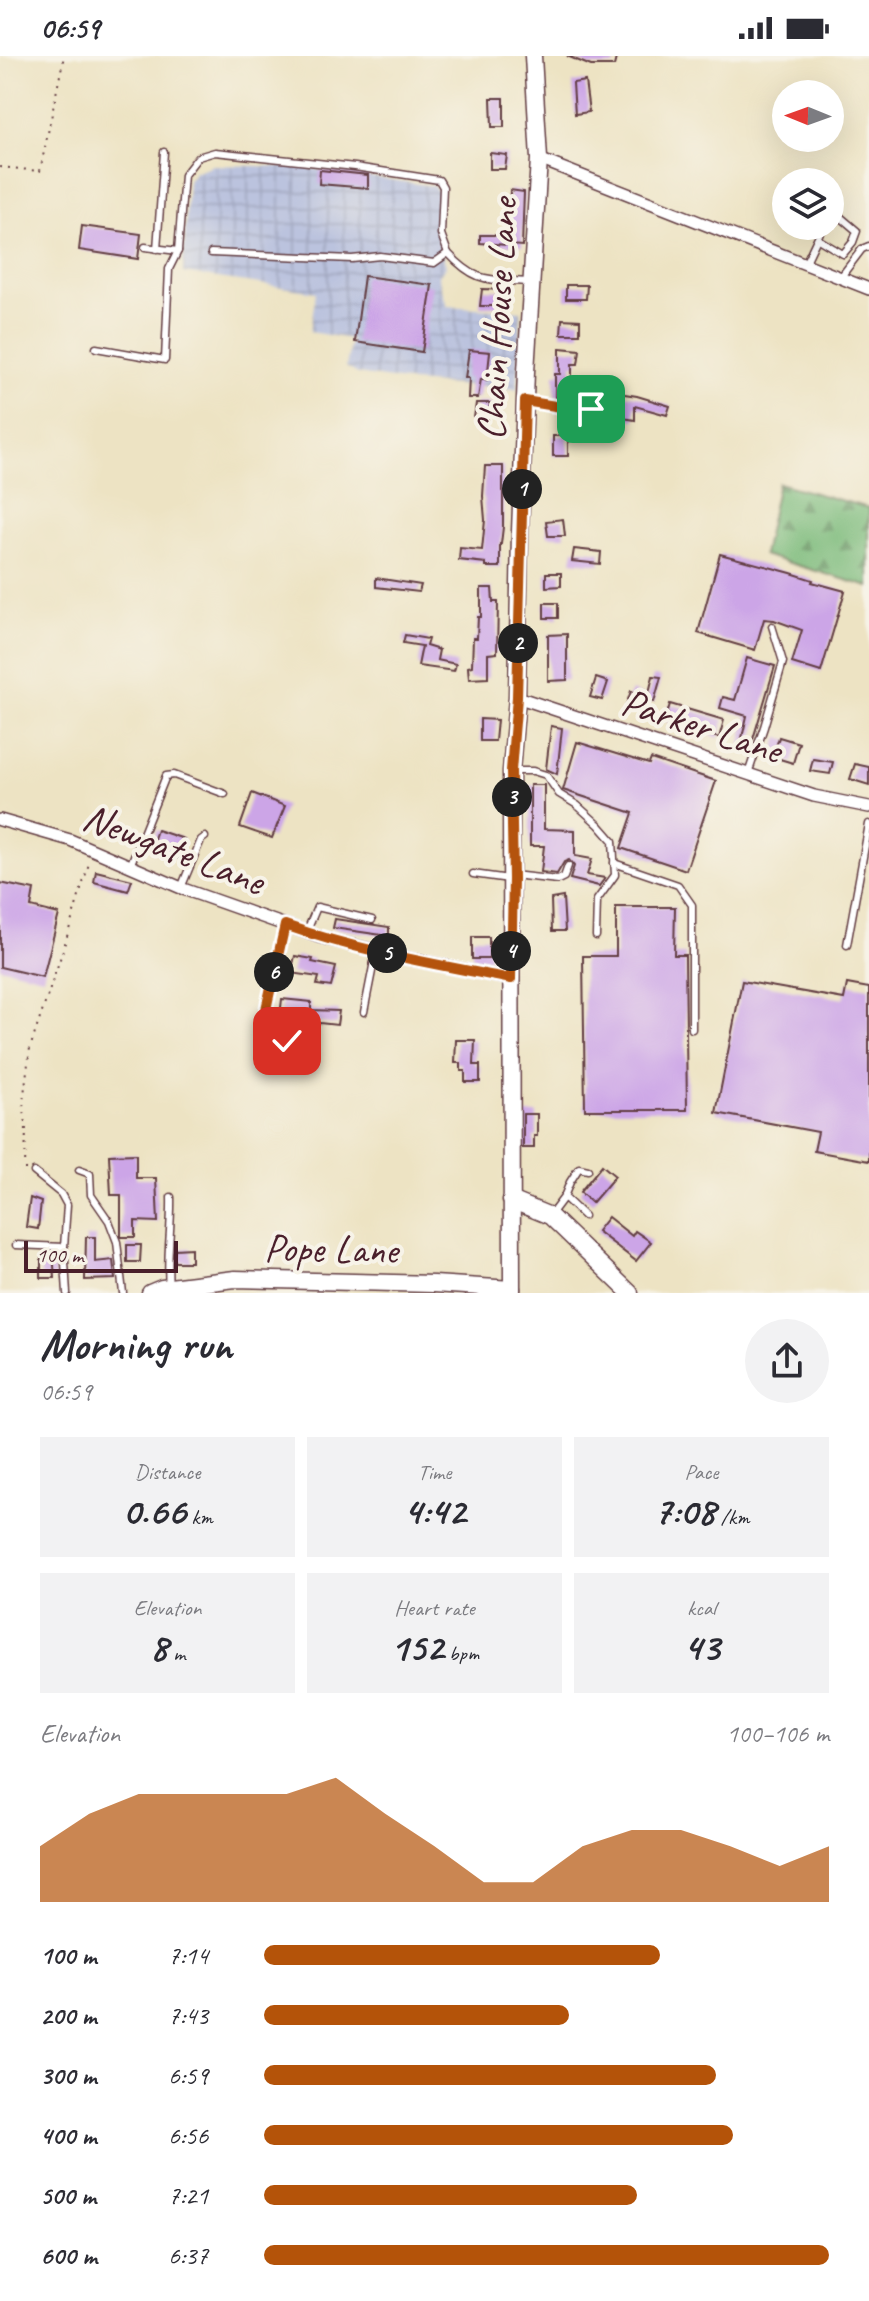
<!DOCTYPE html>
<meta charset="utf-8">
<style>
body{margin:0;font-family:Caveat,sans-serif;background:#f2f2f3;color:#2b2b33;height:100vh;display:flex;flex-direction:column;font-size:30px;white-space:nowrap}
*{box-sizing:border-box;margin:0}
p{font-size:26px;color:#7c7c81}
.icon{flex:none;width:44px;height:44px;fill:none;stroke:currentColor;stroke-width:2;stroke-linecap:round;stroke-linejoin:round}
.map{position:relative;height:1237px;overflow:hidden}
.details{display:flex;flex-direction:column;background:#fff;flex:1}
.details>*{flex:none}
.needle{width:52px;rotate:271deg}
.fabs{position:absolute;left:772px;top:24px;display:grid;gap:16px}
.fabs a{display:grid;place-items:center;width:72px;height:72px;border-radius:50%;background:#fff;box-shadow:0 8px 32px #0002;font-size:40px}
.scale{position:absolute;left:24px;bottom:20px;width:154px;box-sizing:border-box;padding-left:8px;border:4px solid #4a1f2b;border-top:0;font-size:22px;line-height:28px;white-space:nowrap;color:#4a1f2b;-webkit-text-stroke:6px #f7f3e8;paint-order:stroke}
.pin{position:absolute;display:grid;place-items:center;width:68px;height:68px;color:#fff;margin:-34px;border-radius:16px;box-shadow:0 4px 12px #0006}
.km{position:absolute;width:40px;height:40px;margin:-20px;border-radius:50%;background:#222;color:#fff;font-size:22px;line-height:40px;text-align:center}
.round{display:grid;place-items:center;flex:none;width:84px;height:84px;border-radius:42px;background:#f2f2f3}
.headline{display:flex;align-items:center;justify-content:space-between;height:136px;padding:0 40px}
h1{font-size:44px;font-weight:700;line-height:60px}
.metrics{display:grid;grid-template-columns:repeat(3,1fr);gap:12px;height:136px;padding:8px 40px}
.metrics div{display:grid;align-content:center;border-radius:0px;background:#f2f2f3;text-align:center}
.metrics b{font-size:40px;font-weight:700}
.metrics small{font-size:22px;font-weight:400}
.metrics p{font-size:22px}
.chart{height:224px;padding:16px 40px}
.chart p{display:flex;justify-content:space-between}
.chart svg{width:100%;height:144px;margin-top:8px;fill:#b45309;opacity:.7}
ul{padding:0 40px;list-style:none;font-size:26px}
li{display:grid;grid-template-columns:128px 96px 1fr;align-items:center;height:60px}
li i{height:20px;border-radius:10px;background:#b45309}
.status{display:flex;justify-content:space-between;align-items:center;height:56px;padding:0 40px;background:#fff;direction:ltr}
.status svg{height:22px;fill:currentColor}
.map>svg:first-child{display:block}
.industrial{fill:url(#industrial-grid)}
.forest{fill:url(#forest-firs);stroke:#646d53;stroke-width:2}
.building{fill:#cca5e7}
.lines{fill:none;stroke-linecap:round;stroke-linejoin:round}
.lane-casing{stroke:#623c42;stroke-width:9}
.street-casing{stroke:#623c42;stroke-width:14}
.secondary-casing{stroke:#623c42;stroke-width:19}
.path{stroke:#623c42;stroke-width:2;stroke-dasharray:2 6;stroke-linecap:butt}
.lane{stroke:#fff;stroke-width:6}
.street{stroke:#fff;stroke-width:11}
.secondary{stroke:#fff;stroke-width:16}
.route-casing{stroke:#fff;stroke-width:16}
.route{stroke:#b45309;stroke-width:10}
.labels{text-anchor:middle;stroke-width:8;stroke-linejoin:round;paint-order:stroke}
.street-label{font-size:40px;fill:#4a1f2b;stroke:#f7f3e8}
</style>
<div class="status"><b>06:59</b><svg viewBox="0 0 49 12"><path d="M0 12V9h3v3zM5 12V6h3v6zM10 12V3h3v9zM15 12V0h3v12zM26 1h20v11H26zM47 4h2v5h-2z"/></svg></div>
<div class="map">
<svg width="869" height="1237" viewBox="0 0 869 1237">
<defs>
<pattern id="industrial-grid" width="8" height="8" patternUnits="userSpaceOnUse" patternTransform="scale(2)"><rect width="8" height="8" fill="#bbc3de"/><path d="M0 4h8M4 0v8" fill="none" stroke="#a2a7bf"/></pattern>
<pattern id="forest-firs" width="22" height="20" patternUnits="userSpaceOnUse" patternTransform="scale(2)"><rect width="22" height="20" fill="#7dbb7b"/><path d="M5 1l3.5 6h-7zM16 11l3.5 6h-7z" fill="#689765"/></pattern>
</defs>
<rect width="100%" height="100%" fill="#f7f3e8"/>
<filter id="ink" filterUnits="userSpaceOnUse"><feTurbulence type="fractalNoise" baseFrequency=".0125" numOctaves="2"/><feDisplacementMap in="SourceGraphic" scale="16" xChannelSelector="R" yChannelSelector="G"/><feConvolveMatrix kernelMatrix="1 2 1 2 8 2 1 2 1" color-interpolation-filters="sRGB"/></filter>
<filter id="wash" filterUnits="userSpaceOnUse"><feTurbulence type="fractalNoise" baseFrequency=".006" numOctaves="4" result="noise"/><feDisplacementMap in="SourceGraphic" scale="32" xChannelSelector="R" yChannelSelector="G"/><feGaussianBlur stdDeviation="1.8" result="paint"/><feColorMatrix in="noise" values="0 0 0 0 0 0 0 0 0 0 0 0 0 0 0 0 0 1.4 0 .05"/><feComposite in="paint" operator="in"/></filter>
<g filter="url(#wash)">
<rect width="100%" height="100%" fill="#ede3c3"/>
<polygon class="industrial" points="212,109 301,111 433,130 438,135 435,160 439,187 446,210 438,220 447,250 521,255 517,333 411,326 358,318 346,311 351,283 310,276 316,236 183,217 188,125 195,116"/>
<polygon class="forest" points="778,427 869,452 869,531 763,499"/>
<g id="blocks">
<g class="building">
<polygon points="567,0 606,0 616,2 614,10 591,10"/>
<polygon points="585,25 589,56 575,58 573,27"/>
<polygon points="491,42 504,42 504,71 492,71"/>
<polygon points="490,97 507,99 505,113 490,113"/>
<polygon points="320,114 368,119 368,132 319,128"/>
<polygon points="510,134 524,136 522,190 480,187 480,179 508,179"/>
<polygon points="82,170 141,178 138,203 79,194"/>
<polygon points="364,220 432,229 422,296 355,286"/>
<polygon points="566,229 587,229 586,243 566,243"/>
<polygon points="482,233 505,234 504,250 480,250"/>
<polygon points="562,263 580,264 580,278 561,278"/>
<polygon points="560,292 580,294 578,308 572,308 572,337 582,338 582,346 568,346 568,342 555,341 555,318 560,318"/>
<polygon points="469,294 490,296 487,324 481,323 478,342 468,342 469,322 465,322"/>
<polygon points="612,336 637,340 670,350 667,359 635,350 635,364 623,362 623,347 610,345"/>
<polygon points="476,347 490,347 488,363 474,362"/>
<rect x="553" y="380" width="15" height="20"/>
<polygon points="485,410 503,410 503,471 501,488 500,488 500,511 486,511 486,507 459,504 460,492 482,494 485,464 483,440"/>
<polygon points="563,463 565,480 548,480 546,465"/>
<polygon points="574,493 601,496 600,508 572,505"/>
<polygon points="720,498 791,517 813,524 812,526 845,535 821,616 792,607 802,574 774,564 764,563 755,594 698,577"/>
<polygon points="546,517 561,517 561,530 546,531"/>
<polygon points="376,522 421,529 419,536 376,531"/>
<polygon points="481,532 492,532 493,546 498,546 497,597 488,598 488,622 469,623 468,611 472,610 473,582 477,582 478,561 481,561"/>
<rect x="544" y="547" width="14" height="15"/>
<polygon points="567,578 567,624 548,625 548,579"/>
<polygon points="405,579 428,583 426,590 439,594 437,604 456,608 454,615 418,610 422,590 403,587"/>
<polygon points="747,602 775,610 750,693 740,691 747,660 720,652 723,641 735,644"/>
<polygon points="653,620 661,621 654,646 649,645 645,658 625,652 631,635 648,641"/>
<polygon points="596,622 608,626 602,644 590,641"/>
<polygon points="670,648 724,664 719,682 665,665"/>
<polygon points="480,663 497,664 495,685 480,685"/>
<polygon points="551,670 562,672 557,718 546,713"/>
<polygon points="779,681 799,687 793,707 773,701"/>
<polygon points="577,686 649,708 651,703 716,725 686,814 621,792 633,757 563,734"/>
<polygon points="813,703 833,706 830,718 810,715"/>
<polygon points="855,708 869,711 869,729 850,723"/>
<polygon points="530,729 544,729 544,773 575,774 575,800 592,803 587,819 605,822 599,830 570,823 574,810 569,804 564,806 557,818 541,816 544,790 530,790"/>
<polygon points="252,737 285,750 272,782 240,771"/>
<polygon points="157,774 184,783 178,802 150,794"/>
<polygon points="96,815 132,824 128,835 94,826"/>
<polygon points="0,827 34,834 31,851 59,858 43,921 0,911"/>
<polygon points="563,841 565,875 552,875 551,843"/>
<polygon points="616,851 675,851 674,899 685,899 687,1054 585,1054 583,900 616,900"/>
<polygon points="335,863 389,871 389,880 333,872"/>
<rect x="472" y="881" width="17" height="22"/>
<polygon points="295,900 313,903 312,906 336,911 331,931 317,929 319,921 291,917"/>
<polygon points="742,925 844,943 847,928 869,932 869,1105 814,1095 818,1076 716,1057"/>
<polygon points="282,943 311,946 311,954 339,955 337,969 311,966 311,963 283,961 280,960"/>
<polygon points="456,984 475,984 474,1009 480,1009 480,1026 465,1026 465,1015 461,1015 461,1007 455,1007"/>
<polygon points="523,1058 537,1058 537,1080 534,1080 534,1092 523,1092"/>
<polygon points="136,1098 136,1122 156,1122 158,1166 135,1165 135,1181 121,1181 121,1139 111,1139 109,1099"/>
<polygon points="602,1109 615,1120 592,1147 580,1136"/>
<polygon points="30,1142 41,1146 38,1173 26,1171"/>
<polygon points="608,1161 632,1180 635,1175 651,1186 636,1205 597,1175"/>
<polygon points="86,1181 95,1181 95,1206 113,1204 115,1223 85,1224"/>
<polygon points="127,1189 141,1189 140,1206 127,1206"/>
<polygon points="191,1192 191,1206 174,1206 175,1193"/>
<polygon points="53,1197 55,1222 41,1222 41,1199"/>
</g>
</g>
</g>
<g filter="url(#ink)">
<use href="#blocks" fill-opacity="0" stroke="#623c42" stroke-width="2"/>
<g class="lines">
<defs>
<g id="lane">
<polyline points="818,183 843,198 853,186 857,175 830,152"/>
<polyline points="145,191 178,195"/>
<polyline points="157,193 164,96"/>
<path d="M211,197L352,203L380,200L434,207L448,197C477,228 488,223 528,226"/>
<polyline points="805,208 823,170"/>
<polyline points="840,222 862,193 869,190"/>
<polyline points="96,292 165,304 169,213 178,195 184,119 198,101 215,96 355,111 439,124 443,131 441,178 448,197"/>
<path d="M526,345C550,347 583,361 603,344"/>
<polyline points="511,715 533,715 546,719 559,738 577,749 599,769 613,785 615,819 597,844 596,880"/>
<polyline points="748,718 764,671 783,606 772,570"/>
<polyline points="614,807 678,829 692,849 692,973"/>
<polyline points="130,810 166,720 174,719 225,738"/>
<polyline points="473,818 509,823"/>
<polyline points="513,819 558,824 564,821 568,810"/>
<polyline points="181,832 201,784 205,781"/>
<polyline points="285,869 262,971 287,985"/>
<polyline points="306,877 317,851 372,864"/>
<polyline points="847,889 869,768"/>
<polyline points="364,956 376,895"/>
<polyline points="79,1114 90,1118 91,1139 109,1165 117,1186 123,1237"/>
<polyline points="34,1116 61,1138 67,1149 64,1191 67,1237"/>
<polyline points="564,1141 570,1126 579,1112 588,1114"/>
<polyline points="552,1157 564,1141 584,1160"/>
<polyline points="16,1189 64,1191"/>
<path d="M169,1231C166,1200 172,1171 171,1141"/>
</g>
<g id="street">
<polyline points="539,103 869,233"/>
<polyline points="517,641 814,740 869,751"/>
<polyline points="0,764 70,784 186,834 319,881 415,904 511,923"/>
</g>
<g id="secondary">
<polyline points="511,1144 550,1160 630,1237"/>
<polyline points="150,1237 162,1232 235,1223 434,1228 512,1233"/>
<polyline points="512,1237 511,715 517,641 520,476 526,316 539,103 533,0"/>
</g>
</defs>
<use href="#lane" class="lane-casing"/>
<use href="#street" class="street-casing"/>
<use href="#secondary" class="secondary-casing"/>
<g class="path">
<polyline points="0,111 40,115 64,0"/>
<polyline points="25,1114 26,1069 23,1046 30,992 62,897 90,804"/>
</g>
<use href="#lane" class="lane"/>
<use href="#street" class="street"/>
<use href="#secondary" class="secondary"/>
</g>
</g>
<g class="lines" filter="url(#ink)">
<defs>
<path id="route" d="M287,985L262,971L285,869C358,895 435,908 511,923L513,823L511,715L517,641L525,345L567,352L591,353"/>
</defs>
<use href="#route" class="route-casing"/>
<use href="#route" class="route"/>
</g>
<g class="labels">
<g class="street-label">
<text transform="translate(496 263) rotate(-87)" y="14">Chain House Lane</text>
<text transform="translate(702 669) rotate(18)" y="14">Parker Lane</text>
<text transform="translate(174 792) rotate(21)" y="14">Newgate Lane</text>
<text transform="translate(331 1192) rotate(1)" y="14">Pope Lane</text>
</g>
</g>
</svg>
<div class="fabs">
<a><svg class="needle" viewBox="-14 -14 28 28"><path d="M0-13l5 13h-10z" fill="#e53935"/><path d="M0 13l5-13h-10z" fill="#7c7c81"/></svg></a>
<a><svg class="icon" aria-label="layers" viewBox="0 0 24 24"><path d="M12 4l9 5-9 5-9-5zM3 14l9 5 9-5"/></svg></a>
</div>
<div class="scale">100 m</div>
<div class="pin" style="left:591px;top:353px;background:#1e9e55"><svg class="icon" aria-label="arrive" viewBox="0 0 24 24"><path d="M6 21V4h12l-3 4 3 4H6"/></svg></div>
<div class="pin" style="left:287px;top:985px;background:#d93025"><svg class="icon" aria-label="check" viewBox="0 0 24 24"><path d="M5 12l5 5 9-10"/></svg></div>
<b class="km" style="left:522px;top:433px">1</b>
<b class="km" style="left:518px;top:587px">2</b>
<b class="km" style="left:512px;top:741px">3</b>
<b class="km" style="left:511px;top:895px">4</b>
<b class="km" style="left:387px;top:897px">5</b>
<b class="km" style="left:274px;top:916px">6</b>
</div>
<section class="details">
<div class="headline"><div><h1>Morning run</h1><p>06:59</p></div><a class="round"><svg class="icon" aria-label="share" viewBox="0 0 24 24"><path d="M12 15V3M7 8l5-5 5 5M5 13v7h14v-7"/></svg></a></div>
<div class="metrics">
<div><p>Distance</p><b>0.66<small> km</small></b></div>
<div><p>Time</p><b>4:42</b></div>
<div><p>Pace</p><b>7:08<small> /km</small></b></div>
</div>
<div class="metrics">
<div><p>Elevation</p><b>8<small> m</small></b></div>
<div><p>Heart rate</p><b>152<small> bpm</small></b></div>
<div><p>kcal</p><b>43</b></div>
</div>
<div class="chart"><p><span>Elevation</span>100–106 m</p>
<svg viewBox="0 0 160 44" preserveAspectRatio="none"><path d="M0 44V27L10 17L20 11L30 11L40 11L50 11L60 6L70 17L80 27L90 38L100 38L110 27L120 22L130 22L140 27L150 33L160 27V44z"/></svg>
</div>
<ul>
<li><b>100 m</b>7:14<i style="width:70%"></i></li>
<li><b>200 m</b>7:43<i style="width:54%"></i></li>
<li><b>300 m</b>6:59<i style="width:80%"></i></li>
<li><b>400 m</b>6:56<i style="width:83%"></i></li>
<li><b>500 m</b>7:21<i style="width:66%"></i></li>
<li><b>600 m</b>6:37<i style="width:100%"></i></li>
</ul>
</section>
